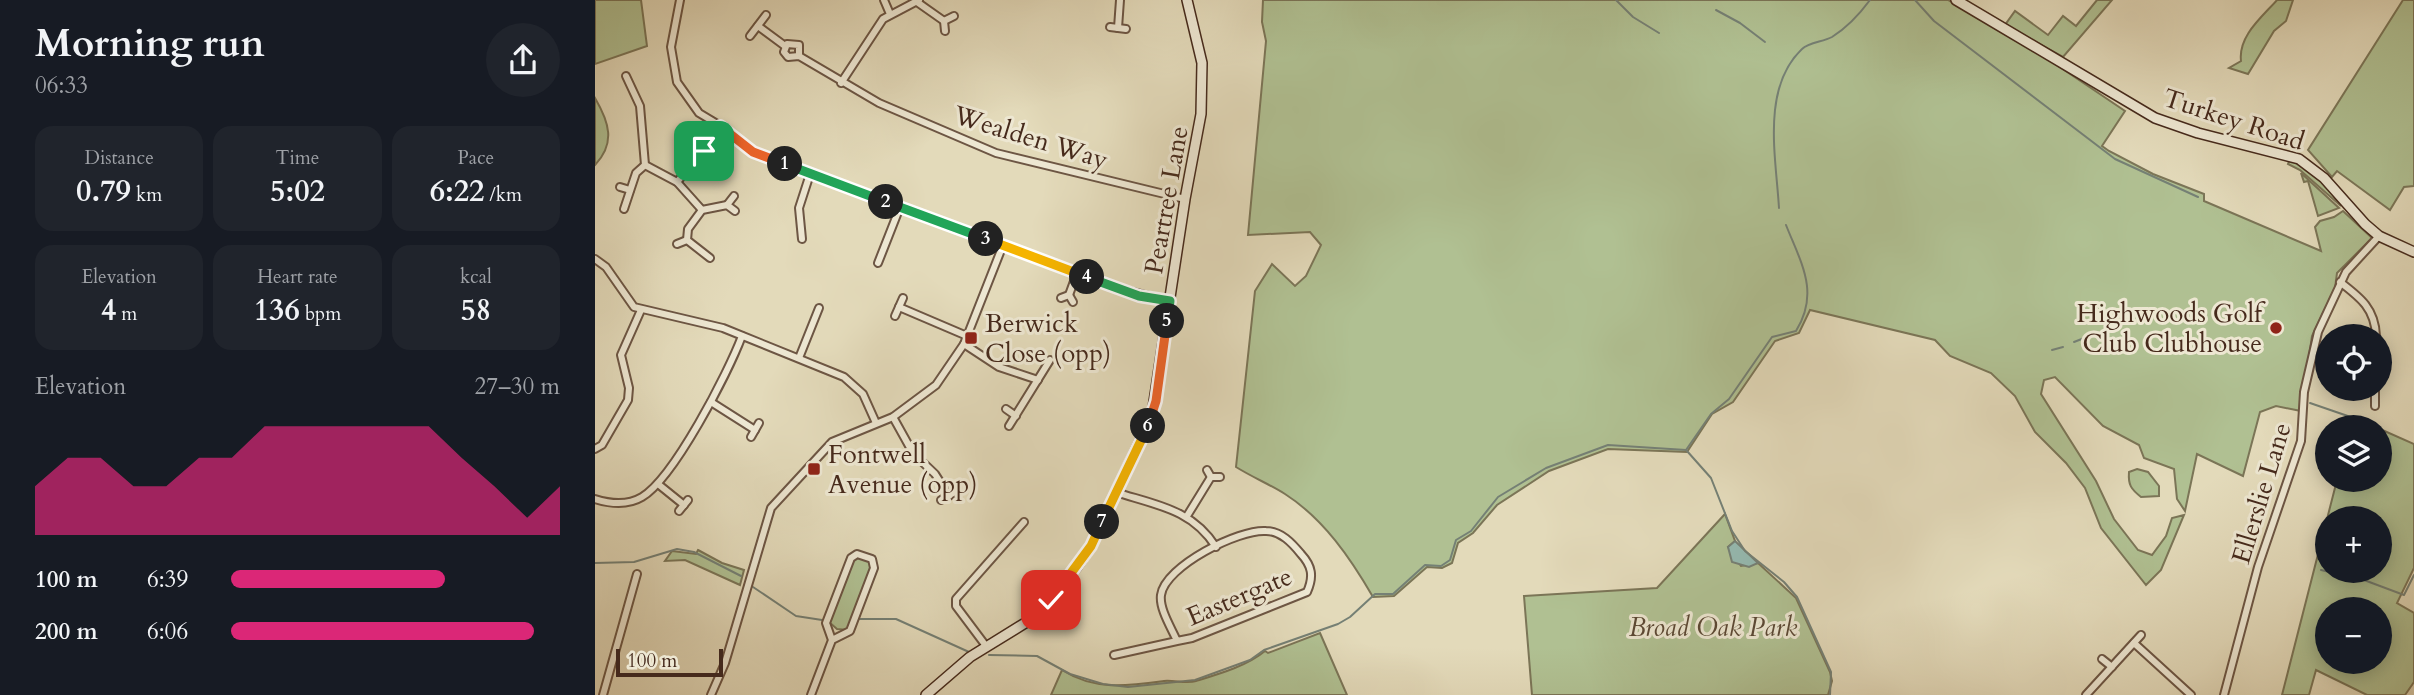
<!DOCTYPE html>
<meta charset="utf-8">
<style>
body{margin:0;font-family:Cardo,serif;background:#20242c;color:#f1f3f6;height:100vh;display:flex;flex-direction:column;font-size:26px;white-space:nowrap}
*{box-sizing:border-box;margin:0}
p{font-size:23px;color:#9ea1a6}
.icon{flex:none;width:38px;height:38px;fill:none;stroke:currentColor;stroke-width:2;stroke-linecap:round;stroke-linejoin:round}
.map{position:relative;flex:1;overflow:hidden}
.details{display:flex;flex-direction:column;background:#171b24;width:595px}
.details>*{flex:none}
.tools{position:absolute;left:1720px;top:324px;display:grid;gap:14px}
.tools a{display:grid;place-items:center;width:77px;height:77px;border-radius:50%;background:#171b24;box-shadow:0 4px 18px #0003;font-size:35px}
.scale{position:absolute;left:21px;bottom:18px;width:107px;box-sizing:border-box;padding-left:7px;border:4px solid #462a1c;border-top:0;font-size:19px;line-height:24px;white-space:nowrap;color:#462a1c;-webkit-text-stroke:5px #ede7d2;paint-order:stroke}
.pin{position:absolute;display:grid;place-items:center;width:60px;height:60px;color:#fff;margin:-30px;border-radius:14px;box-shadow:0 4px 10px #0006}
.km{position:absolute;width:35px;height:35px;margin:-18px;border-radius:50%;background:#222;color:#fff;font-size:19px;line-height:35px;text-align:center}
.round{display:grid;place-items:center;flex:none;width:74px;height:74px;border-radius:37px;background:#20242c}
.head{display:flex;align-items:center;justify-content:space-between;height:119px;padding:0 35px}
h1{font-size:38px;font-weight:700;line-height:52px}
.stats{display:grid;grid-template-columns:repeat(3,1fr);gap:10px;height:119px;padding:7px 35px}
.stats div{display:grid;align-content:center;border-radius:18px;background:#20242c;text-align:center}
.stats b{font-size:30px;font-weight:700}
.stats small{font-size:19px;font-weight:400}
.stats p{font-size:19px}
.chart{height:196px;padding:14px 35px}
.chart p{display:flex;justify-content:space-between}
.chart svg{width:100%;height:126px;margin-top:7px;fill:#db2777;opacity:.7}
ul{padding:0 35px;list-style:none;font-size:23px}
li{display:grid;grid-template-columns:112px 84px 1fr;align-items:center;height:52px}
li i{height:18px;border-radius:9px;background:#db2777}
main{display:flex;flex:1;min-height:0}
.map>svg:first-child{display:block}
.green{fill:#b0c092;stroke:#7b7557;stroke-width:2;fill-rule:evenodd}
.water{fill:#95bab1;stroke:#758075;stroke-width:2}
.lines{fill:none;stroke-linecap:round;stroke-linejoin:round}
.stream{stroke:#758075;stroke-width:2}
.street-casing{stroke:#6d5644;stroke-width:10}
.secondary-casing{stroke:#462a1c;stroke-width:12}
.street{stroke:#ede7d2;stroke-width:6}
.secondary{stroke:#ede7d2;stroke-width:9}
.split-1-casing{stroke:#fff;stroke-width:14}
.split-2-casing{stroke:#fff;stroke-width:14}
.split-3-casing{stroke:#fff;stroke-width:14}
.split-4-casing{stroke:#fff;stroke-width:14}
.split-5-casing{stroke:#fff;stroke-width:14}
.split-6-casing{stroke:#fff;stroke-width:14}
.split-7-casing{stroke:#fff;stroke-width:14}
.split-8-casing{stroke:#fff;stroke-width:14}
.split-1{stroke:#f0652b;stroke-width:9}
.split-2{stroke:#22a559;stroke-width:9}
.split-3{stroke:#22a559;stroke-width:9}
.split-4{stroke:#f5b400;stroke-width:9}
.split-5{stroke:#22a559;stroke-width:9}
.split-6{stroke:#f0652b;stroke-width:9}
.split-7{stroke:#f5b400;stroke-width:9}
.split-8{stroke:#f5b400;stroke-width:9}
.poi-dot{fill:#8f2418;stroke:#ede7d2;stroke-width:2.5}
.labels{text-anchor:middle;stroke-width:6;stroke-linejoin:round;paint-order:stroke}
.street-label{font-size:26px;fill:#462a1c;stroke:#ede7d2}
.poi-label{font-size:26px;fill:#462a1c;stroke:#ede7d2;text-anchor:start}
.park-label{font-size:26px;font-style:italic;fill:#5b4834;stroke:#ede7d2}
</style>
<main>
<section class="details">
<div class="head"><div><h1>Morning run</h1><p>06:33</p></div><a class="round"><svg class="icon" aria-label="share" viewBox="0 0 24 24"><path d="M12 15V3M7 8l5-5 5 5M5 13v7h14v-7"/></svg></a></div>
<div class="stats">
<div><p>Distance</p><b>0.79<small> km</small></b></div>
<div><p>Time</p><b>5:02</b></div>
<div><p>Pace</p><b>6:22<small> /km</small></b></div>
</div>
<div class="stats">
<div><p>Elevation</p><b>4<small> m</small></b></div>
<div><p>Heart rate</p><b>136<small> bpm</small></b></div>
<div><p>kcal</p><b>58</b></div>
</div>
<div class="chart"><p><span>Elevation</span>27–30 m</p>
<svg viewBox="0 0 160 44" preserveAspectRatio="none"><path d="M0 44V27L10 17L20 17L30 27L40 27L50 17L60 17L70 6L80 6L90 6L100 6L110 6L120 6L130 17L140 27L150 38L160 27V44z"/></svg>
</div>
<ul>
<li><b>100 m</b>6:39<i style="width:65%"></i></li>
<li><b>200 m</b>6:06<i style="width:92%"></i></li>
</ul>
</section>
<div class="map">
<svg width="1819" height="695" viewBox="0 0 1819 695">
<rect width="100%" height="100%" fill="#e3daba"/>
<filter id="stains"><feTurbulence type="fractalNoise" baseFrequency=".00286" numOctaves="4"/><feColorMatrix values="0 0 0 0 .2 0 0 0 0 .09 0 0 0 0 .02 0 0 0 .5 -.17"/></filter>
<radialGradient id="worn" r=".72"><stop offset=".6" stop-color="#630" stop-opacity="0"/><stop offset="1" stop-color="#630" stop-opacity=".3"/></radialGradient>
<g class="green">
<polygon points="0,0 46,0 52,46 0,64"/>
<path d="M668,0H1353L1444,53L1530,111L1507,146L1514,151L1558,174L1609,194V201L1726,251L1720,227L1725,221L1739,217L1748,211L1777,238L1742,273L1740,288L1717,336L1706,411L1681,406L1665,412L1648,476L1602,454L1590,511L1582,499L1579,469L1549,458L1544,445L1508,426L1460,377L1449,380L1446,394L1501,481L1519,519L1543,550L1557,555L1571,536L1577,518L1589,515L1566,570L1551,585L1506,528L1490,488L1471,463L1440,432L1420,396L1396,373L1355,356L1340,340L1215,310L1204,333L1180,341L1138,402L1117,414L1092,452L1013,449L954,471L902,505L878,533L863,543L857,563L847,568L832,567L799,596L778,597C756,559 729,519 690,494C674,484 657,477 641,467L660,291L677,264L700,286L711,276L726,245L715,232L653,235L671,41L667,22Z"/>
<polygon points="1502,0 1517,0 1468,57 1410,25 1420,11 1453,35 1468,16 1481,26"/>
<path d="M1682,0H1698L1691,21L1679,31L1653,74L1634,68L1646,61C1643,36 1667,17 1682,0Z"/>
<polygon points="1808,0 1819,0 1819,186 1809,187 1795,210 1742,171 1737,177 1713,150"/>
<path d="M0,98C14,122 21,143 0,165Z"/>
<polygon points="1695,159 1727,180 1746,206 1705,170 1693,164"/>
<polygon points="1706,173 1744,208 1723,216 1713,181 1709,182"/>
<path d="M1785,429L1819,444V568L1802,603L1819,613V682L1810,695H1772L1721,670L1714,695H1687L1742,480H1785ZM1785,518V570H1732V518ZM1732,609H1785V662H1732Z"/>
<path d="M1542,469L1553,472L1564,486V496L1546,497C1536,489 1533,485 1534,472Z"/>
<polygon points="1130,514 1140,541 1133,547 1146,566 1163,563 1201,598 1235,672 1237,681 1233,695 937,695 929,596 1062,588"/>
<polygon points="103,550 127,563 149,570 145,585 90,560 70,561 77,551 101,554"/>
<polygon points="263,556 275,560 277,567 253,630 242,629 234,622 259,560"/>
<path d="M725,633L752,695H456L467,670C500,691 533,686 569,681C579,680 592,684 601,681C624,674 652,666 670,651L673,653Z"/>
</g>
<polygon class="water" points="1140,541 1163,563 1154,567 1137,562 1133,547"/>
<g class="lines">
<g class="stream">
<polyline points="1021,0 1038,17 1064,33"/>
<polyline points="1320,0 1339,21 1520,159 1603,197"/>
<polyline points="1121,10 1145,23 1170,42"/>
<path d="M1184,208C1181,157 1166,88 1207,49C1214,42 1228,42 1237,37C1253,27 1264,15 1275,0"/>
<polyline points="1479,342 1502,333"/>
<polyline points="1457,350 1468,347"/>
<polyline points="1715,403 1776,424"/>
<polyline points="1092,451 1116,478 1137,531 1150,551 1189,582 1202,597 1236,672 1235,695"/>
<polyline points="0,563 39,562 82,549 99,552 146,576"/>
<polyline points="1726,570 1769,580 1809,595 1819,575"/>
<polyline points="158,587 201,616 227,620"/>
<polyline points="263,619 301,619 374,652"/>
<path d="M394,655L442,656L475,674L508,684L533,687L600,680L655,660L669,650L743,624L755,617L780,594H798L830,565L846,566L855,560L861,540L876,531L903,497L951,468L1013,445L1091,450L1116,414L1134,399L1177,337L1201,331C1225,292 1206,263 1191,225"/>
</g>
<defs>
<g id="street">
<polyline points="85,0 76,47 82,82 104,113 134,131 158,152 518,287 575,301"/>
<polyline points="289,0 295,14"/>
<polyline points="322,2 349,21"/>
<polyline points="163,26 190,46"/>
<polyline points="515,27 531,29"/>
<polyline points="523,28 525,0"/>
<polyline points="350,31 349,21 359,16"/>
<polyline points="155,36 171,15"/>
<polyline points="204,56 204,45 192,44 189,52 193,57 204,56 284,103 401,153 590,199"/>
<polyline points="246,83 288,19 324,0"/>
<polyline points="50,165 82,182 107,210"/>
<polyline points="82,182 109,151 125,126"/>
<polyline points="25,187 35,190"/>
<polyline points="132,205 139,196"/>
<polyline points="29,209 41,173 50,165 45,106 31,76"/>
<polyline points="207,239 204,208 215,174"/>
<polyline points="82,244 92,240"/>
<polyline points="115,258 92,240 93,229 107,210 132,205 140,211"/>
<polyline points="0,259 11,267 39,307 128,328 249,377 268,394 281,423"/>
<polyline points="283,263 305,207"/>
<path d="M1745,282C1766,298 1780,309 1781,336"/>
<polyline points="474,295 482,273"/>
<polyline points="466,298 474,295 478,302"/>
<polyline points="304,307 372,336"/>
<polyline points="300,316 308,298"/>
<polyline points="369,344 404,367 443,380"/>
<polyline points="204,358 224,308"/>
<polyline points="116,402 160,430"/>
<polyline points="1780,406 1780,388"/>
<polyline points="411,409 421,416"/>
<polyline points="298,417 318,453 340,474 354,496"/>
<polyline points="414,426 455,360"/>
<polyline points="156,437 164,423"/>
<polyline points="0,449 7,445 33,400 34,388 26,355 46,310"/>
<polyline points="612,470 616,477 625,477"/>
<polyline points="63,484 89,505"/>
<path d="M520,492C561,505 597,509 621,547"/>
<path d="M0,499C16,504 32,506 47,497C79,478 133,373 147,336"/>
<polyline points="346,500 360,492"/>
<polyline points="84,511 93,500"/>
<polyline points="592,516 616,477"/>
<polyline points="1539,643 1596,695"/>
<polyline points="391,646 361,606 361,599 429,522"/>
<path d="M519,655L582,641C577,629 564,609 566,595C570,566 644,529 671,531C686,531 697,543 706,554C717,566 719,576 712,592L597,638L582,641"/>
<polyline points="1507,659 1517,667"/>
<polyline points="8,695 42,574"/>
<polyline points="116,695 130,663 176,508 237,442 298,417 341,385 369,344 408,245"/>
<polyline points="216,695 237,640 255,631 279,568 277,559 262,554 256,558 231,623 237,640"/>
<polyline points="1491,695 1546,635"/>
<polyline points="1629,695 1663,567 1706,441 1709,392 1723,332 1751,272 1784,236"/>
</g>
<g id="secondary">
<polyline points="1361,0 1560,118 1603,133 1704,159 1729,178 1770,224 1784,236 1819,252"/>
<polyline points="331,695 375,657 435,620 481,568 496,546 557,415 590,199 606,114 607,63 592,0"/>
</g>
</defs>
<use href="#street" class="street-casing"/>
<use href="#secondary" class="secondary-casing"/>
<use href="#street" class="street"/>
<use href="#secondary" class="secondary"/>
</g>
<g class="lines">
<defs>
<polyline id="split-1" points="109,151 125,126 158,152 190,164"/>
<polyline id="split-2" points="190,164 291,202"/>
<polyline id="split-3" points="291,202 391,239"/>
<polyline id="split-4" points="391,239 492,277"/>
<polyline id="split-5" points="492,277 544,296 575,301 572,321"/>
<polyline id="split-6" points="553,426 561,401 572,321"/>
<polyline id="split-7" points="507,522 553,426"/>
<polyline id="split-8" points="456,600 496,546 507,522"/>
</defs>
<use href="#split-1" class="split-1-casing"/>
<use href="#split-2" class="split-2-casing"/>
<use href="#split-3" class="split-3-casing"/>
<use href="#split-4" class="split-4-casing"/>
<use href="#split-5" class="split-5-casing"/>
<use href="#split-6" class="split-6-casing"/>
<use href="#split-7" class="split-7-casing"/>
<use href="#split-8" class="split-8-casing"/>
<use href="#split-1" class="split-1"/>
<use href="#split-2" class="split-2"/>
<use href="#split-3" class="split-3"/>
<use href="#split-4" class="split-4"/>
<use href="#split-5" class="split-5"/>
<use href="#split-6" class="split-6"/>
<use href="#split-7" class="split-7"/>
<use href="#split-8" class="split-8"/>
</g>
<g class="poi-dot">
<circle cx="1681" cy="328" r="7"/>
<rect x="369" y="331" width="14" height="14" rx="3.5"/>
<rect x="212" y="462" width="14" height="14" rx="3.5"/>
</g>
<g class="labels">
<g class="street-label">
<text transform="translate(1639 119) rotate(18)" y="9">Turkey Road</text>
<text transform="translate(436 137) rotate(17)" y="9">Wealden Way</text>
<text transform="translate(571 200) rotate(-80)" y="9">Peartree Lane</text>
<text transform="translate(1666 493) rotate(-73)" y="9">Ellerslie Lane</text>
<text transform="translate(644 596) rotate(-23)" y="9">Eastergate</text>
</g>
<g class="poi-label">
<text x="1667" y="322" text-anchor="end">Highwoods Golf<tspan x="1667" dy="30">Club Clubhouse</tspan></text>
<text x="390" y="332">Berwick<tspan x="390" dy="30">Close (opp)</tspan></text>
<text x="233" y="463">Fontwell<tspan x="233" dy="30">Avenue (opp)</tspan></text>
</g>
<g class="park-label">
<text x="1118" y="636">Broad Oak Park</text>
</g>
</g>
<rect width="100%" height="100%" filter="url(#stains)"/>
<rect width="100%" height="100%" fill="url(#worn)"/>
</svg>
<div class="tools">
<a><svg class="icon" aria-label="locate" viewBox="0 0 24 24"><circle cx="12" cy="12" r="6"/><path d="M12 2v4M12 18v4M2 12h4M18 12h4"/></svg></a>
<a><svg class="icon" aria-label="layers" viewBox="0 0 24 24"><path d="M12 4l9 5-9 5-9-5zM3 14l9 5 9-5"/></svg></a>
<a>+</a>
<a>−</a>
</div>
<div class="scale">100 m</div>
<div class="pin" style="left:109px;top:151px;background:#1e9e55"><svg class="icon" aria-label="arrive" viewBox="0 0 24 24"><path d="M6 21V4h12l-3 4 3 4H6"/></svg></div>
<div class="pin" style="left:456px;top:600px;background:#d93025"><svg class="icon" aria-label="check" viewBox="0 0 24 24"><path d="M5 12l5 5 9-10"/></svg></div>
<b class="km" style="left:190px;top:164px">1</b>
<b class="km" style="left:291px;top:202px">2</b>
<b class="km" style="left:391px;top:239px">3</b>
<b class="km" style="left:492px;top:277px">4</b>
<b class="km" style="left:572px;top:321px">5</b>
<b class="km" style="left:553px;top:426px">6</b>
<b class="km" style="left:507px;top:522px">7</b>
</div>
</main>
